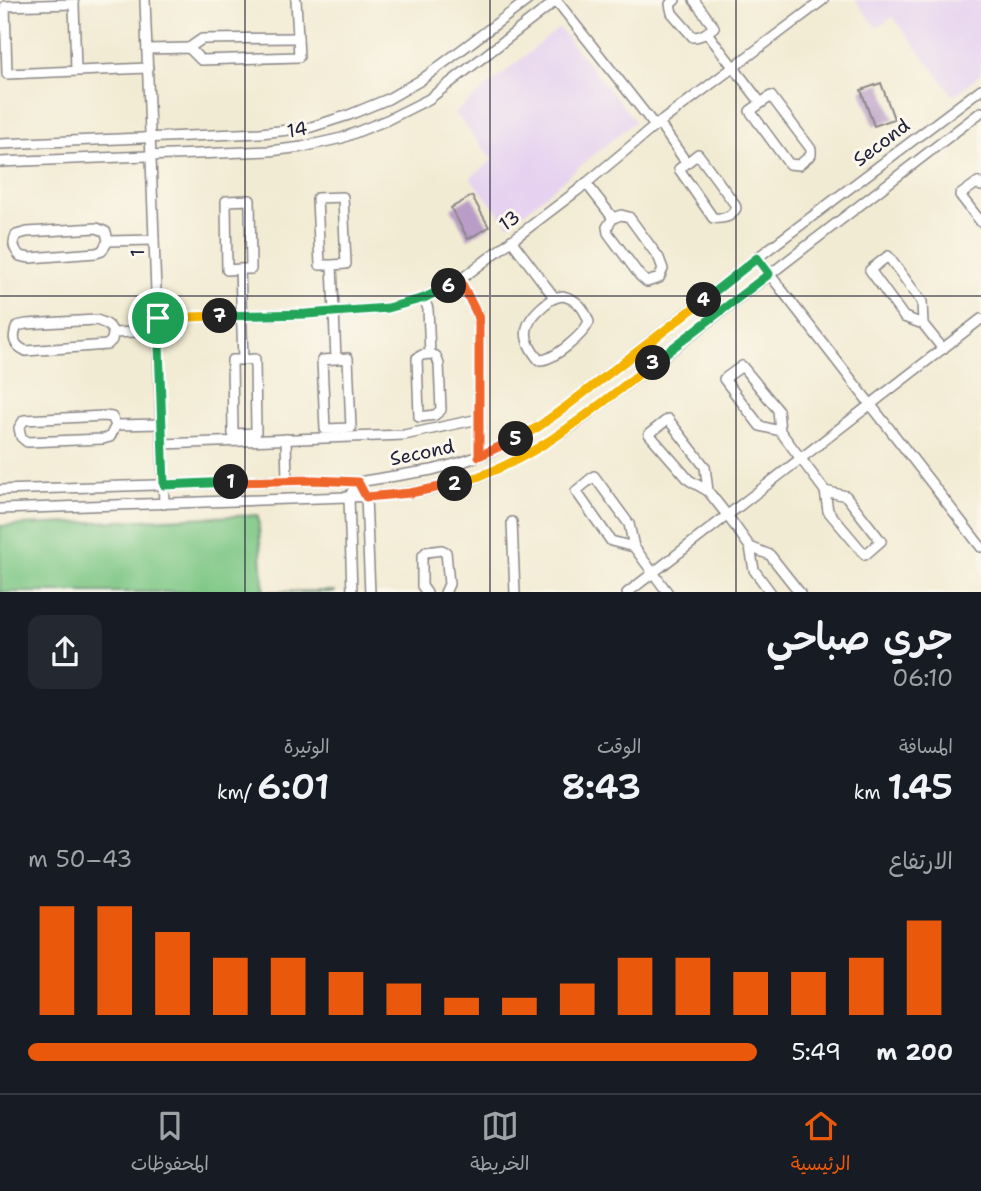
<!DOCTYPE html>
<html lang="ar">
<meta charset="utf-8">
<style>
body{margin:0;font-family:"Shantell Sans","Playpen Sans Arabic",sans-serif;background:#242831;color:#f1f3f6;direction:rtl;height:100vh;display:flex;flex-direction:column;font-size:26px;white-space:nowrap}
*{box-sizing:border-box;margin:0}
p{font-size:23px;color:#9ea1a6}
.icon{flex:none;width:38px;height:38px;fill:none;stroke:currentColor;stroke-width:2;stroke-linecap:round;stroke-linejoin:round}
.map{position:relative;height:592px;overflow:hidden;direction:ltr}
.details{display:flex;flex-direction:column;background:#171b24;flex:1}
.details>*{flex:none}
.pin{position:absolute;display:grid;place-items:center;width:60px;height:60px;color:#fff;margin:-30px;border:4px solid #fff;border-radius:50%;box-shadow:0 2px 7px #0007}
.km{position:absolute;width:35px;height:35px;margin:-18px;border-radius:50%;background:#222;color:#fff;font-size:19px;line-height:35px;text-align:center}
.round{display:grid;place-items:center;flex:none;width:74px;height:74px;border-radius:14px;background:#242831}
.overview{display:flex;align-items:center;justify-content:space-between;height:119px;padding:0 28px}
h1{font-size:38px;font-weight:600;line-height:52px}
.figures{display:grid;grid-template-columns:repeat(3,1fr);gap:10px;height:119px;padding:7px 28px}
.figures div{display:grid;align-content:center}
.figures b{font-size:35px;font-weight:600}
.figures small{font-size:19px;font-weight:400}
.figures p{font-size:19px}
.chart{height:196px;padding:14px 28px}
.chart p{display:flex;justify-content:space-between}
.chart svg{width:100%;height:126px;margin-top:7px;stroke:#ea580c;stroke-width:6}
ul{padding:0 28px;list-style:none;font-size:23px}
li{display:grid;grid-template-columns:112px 84px 1fr;align-items:center;height:52px}
li i{height:18px;border-radius:9px;background:#ea580c}
.tab-bar{display:flex;justify-content:space-around;align-items:center;height:98px;border-top:2px solid #363941;background:#171b24;font-size:19px;color:#9ea1a6}
.tab-bar a{display:grid;justify-items:center;gap:4px}
.tab-bar .active{color:#ea580c}
.map>svg:first-child{display:block}
.built{fill:#e6d2f0}
.green{fill:#7cc683;stroke:#4f745f;stroke-width:2}
.building{fill:#b99dc6}
.lines{fill:none;stroke-linecap:round;stroke-linejoin:round}
.minor-casing{stroke:#8a8687;stroke-width:12}
.minor{stroke:#fff;stroke-width:9}
.split-1-casing{stroke:#fff;stroke-width:14}
.split-2-casing{stroke:#fff;stroke-width:14}
.split-3-casing{stroke:#fff;stroke-width:14}
.split-4-casing{stroke:#fff;stroke-width:14}
.split-5-casing{stroke:#fff;stroke-width:14}
.split-6-casing{stroke:#fff;stroke-width:14}
.split-7-casing{stroke:#fff;stroke-width:14}
.split-8-casing{stroke:#fff;stroke-width:14}
.split-1{stroke:#22a559;stroke-width:9}
.split-2{stroke:#f0652b;stroke-width:9}
.split-3{stroke:#f5b400;stroke-width:9}
.split-4{stroke:#22a559;stroke-width:9}
.split-5{stroke:#f5b400;stroke-width:9}
.split-6{stroke:#f0652b;stroke-width:9}
.split-7{stroke:#22a559;stroke-width:9}
.split-8{stroke:#f5b400;stroke-width:9}
.grid{fill:none;stroke:#22223b;stroke-width:2;stroke-opacity:0.55}
.labels{text-anchor:middle;stroke-width:6;stroke-linejoin:round;paint-order:stroke}
.street-label{font-size:19px;fill:#22223b;stroke:#fbf7ec}
</style>
<div class="map">
<svg width="981" height="593" viewBox="0 0 981 593">
<rect width="100%" height="100%" fill="#fbf7ec"/>
<filter id="ink" filterUnits="userSpaceOnUse"><feTurbulence type="fractalNoise" baseFrequency=".0143" numOctaves="2"/><feDisplacementMap in="SourceGraphic" scale="14" xChannelSelector="R" yChannelSelector="G"/><feConvolveMatrix kernelMatrix="1 2 1 2 8 2 1 2 1" color-interpolation-filters="sRGB"/></filter>
<filter id="wash" filterUnits="userSpaceOnUse"><feTurbulence type="fractalNoise" baseFrequency=".00686" numOctaves="4" result="noise"/><feDisplacementMap in="SourceGraphic" scale="28" xChannelSelector="R" yChannelSelector="G"/><feGaussianBlur stdDeviation="1.57" result="paint"/><feColorMatrix in="noise" values="0 0 0 0 0 0 0 0 0 0 0 0 0 0 0 0 0 1.4 0 .05"/><feComposite in="paint" operator="in"/></filter>
<g filter="url(#wash)">
<rect width="100%" height="100%" fill="#f2ebd3"/>
<g class="built">
<polygon points="855,0 981,0 981,74 954,96 893,17 877,28"/>
<polygon points="559,28 635,121 509,225 470,178 493,160 455,113"/>
</g>
<polygon class="green" points="258,515 264,592 335,591 335,592 0,592 0,526"/>
<g id="blocks">
<g class="building">
<polygon points="881,83 894,119 874,126 861,90"/>
<polygon points="472,196 489,227 468,239 451,208"/>
</g>
</g>
</g>
<g filter="url(#ink)">
<use href="#blocks" fill-opacity="0" stroke="#8a8687" stroke-width="2"/>
<g class="lines">
<defs>
<g id="minor">
<polyline points="145,0 164,504"/>
<polyline points="556,0 655,126"/>
<path d="M675,0L670,4L672,13L693,37C702,37 708,32 714,27L694,0"/>
<polyline points="707,33 761,103"/>
<polyline points="189,48 202,39 298,38"/>
<polyline points="147,49 189,48 201,60 299,57 296,0"/>
<polyline points="76,71 74,4 5,6 7,74 148,68"/>
<polygon points="771,96 811,149 811,155 799,165 789,164 750,111"/>
<polyline points="659,123 686,162"/>
<polyline points="0,144 260,133 308,128 349,115 388,99 421,80 528,0"/>
<path d="M698,154L734,203L736,208C731,218 723,219 713,218L679,169Z"/>
<polyline points="0,162 270,151 302,147 342,138 387,120 429,99 557,0"/>
<polyline points="586,183 613,218"/>
<polyline points="981,186 978,182 960,195 981,222"/>
<polygon points="621,215 629,217 659,258 663,269 659,278 647,282 640,276 608,233 607,227 613,218"/>
<path d="M97,228L106,232L108,241L102,251L96,253L30,258L20,256C14,249 12,244 16,235L27,232Z"/>
<polyline points="511,240 554,297"/>
<polyline points="108,241 154,240"/>
<polyline points="757,258 981,547"/>
<polyline points="332,265 320,265 317,198 343,197 346,264 332,265 336,359 348,358 351,428 325,429 322,360 336,359"/>
<polyline points="240,269 227,270 226,201 250,200 251,269 240,269 243,360 255,359 256,433 233,434 232,360 243,360"/>
<polyline points="460,280 479,318 479,456"/>
<path d="M563,296C578,300 584,308 589,322C583,335 553,361 539,360C521,339 522,324 543,306C550,300 554,297 563,296Z"/>
<polyline points="424,298 428,309 430,354 436,356 439,364 441,410 435,415 419,417 417,358 422,355 430,354"/>
<polyline points="158,318 306,314 388,308 424,298 456,283 578,190 655,126 823,0"/>
<polyline points="923,324 922,302 888,256 870,270 904,317 923,324 943,349"/>
<path d="M113,333L112,340L107,345L26,351C13,345 12,338 17,326L26,324L96,320C105,323 110,324 113,333L158,331"/>
<polygon points="104,416 112,417 116,425 110,437 103,439 27,442 21,437 19,428 24,420"/>
<polyline points="116,425 162,424"/>
<polyline points="780,431 760,426 724,379 742,366 778,410 780,431 825,491 828,511 865,555 881,541 846,496 825,491"/>
<polyline points="286,439 287,481"/>
<polyline points="162,444 404,435 479,419"/>
<polyline points="0,490 314,480 358,482 432,470 462,462 485,454 512,441 538,427 563,409 757,258 981,89"/>
<polyline points="708,491 705,467 668,419 649,434 689,480 708,491 727,515 750,547 754,570 771,593"/>
<path d="M0,509L376,496C407,493 438,490 468,481C506,468 541,447 574,425L981,112"/>
<polyline points="512,522 515,593"/>
<polyline points="634,547 611,541 576,491 594,476 629,524 634,547 668,593"/>
<polyline points="750,547 770,555 800,593"/>
<polyline points="352,593 349,497 358,482 366,497 370,593"/>
<polyline points="427,593 422,586 422,557 426,552 442,550 446,552 449,584 445,593"/>
<polyline points="627,593 981,319"/>
</g>
</defs>
<use href="#minor" class="minor-casing"/>
<use href="#minor" class="minor"/>
</g>
</g>
<g class="lines" filter="url(#ink)">
<defs>
<polyline id="split-1" points="158,318 164,485 231,482"/>
<polyline id="split-2" points="231,482 314,480 358,482 366,497 410,493 455,484"/>
<path id="split-3" d="M455,484C531,464 592,411 653,363"/>
<polyline id="split-4" points="653,363 769,274 757,258 704,300"/>
<polyline id="split-5" points="516,439 538,427 563,409 704,300"/>
<polyline id="split-6" points="449,286 460,280 479,318 479,456 516,439"/>
<polyline id="split-7" points="220,316 306,314 388,308 424,298 449,286"/>
<polyline id="split-8" points="158,318 220,316"/>
</defs>
<use href="#split-1" class="split-1-casing"/>
<use href="#split-2" class="split-2-casing"/>
<use href="#split-3" class="split-3-casing"/>
<use href="#split-4" class="split-4-casing"/>
<use href="#split-5" class="split-5-casing"/>
<use href="#split-6" class="split-6-casing"/>
<use href="#split-7" class="split-7-casing"/>
<use href="#split-8" class="split-8-casing"/>
<use href="#split-1" class="split-1"/>
<use href="#split-2" class="split-2"/>
<use href="#split-3" class="split-3"/>
<use href="#split-4" class="split-4"/>
<use href="#split-5" class="split-5"/>
<use href="#split-6" class="split-6"/>
<use href="#split-7" class="split-7"/>
<use href="#split-8" class="split-8"/>
</g>
<path class="grid" d="M245,0V593M490,0V593M736,0V593M0,296H981"/>
<g class="labels">
<g class="street-label">
<text transform="translate(297 129) rotate(-10)" y="7">14</text>
<text transform="translate(881 142) rotate(-37)" y="7">Second</text>
<text transform="translate(509 220) rotate(-37)" y="7">13</text>
<text transform="translate(137 253) rotate(-93)" y="7">1</text>
<text transform="translate(422 452) rotate(-12)" y="7">Second</text>
</g>
</g>
</svg>
<div class="pin" style="left:158px;top:318px;background:#1e9e55"><svg class="icon" aria-label="arrive" viewBox="0 0 24 24"><path d="M6 21V4h12l-3 4 3 4H6"/></svg></div>
<b class="km" style="left:231px;top:482px">1</b>
<b class="km" style="left:455px;top:484px">2</b>
<b class="km" style="left:653px;top:363px">3</b>
<b class="km" style="left:704px;top:300px">4</b>
<b class="km" style="left:516px;top:439px">5</b>
<b class="km" style="left:449px;top:286px">6</b>
<b class="km" style="left:220px;top:316px">7</b>
</div>
<section class="details">
<div class="overview"><div><h1>جري صباحي</h1><p>06:10</p></div><a class="round"><svg class="icon" aria-label="share" viewBox="0 0 24 24"><path d="M12 15V3M7 8l5-5 5 5M5 13v7h14v-7"/></svg></a></div>
<div class="figures">
<div><p>المسافة</p><b>1.45<small> km</small></b></div>
<div><p>الوقت</p><b>8:43</b></div>
<div><p>الوتيرة</p><b>6:01<small> /km</small></b></div>
</div>
<div class="chart"><p><span>الارتفاع</span>43–50 m</p>
<svg viewBox="0 0 160 44" preserveAspectRatio="none"><path d="M5 44V6M15 44V6M25 44V15M35 44V24M45 44V24M55 44V29M65 44V33M75 44V38M85 44V38M95 44V33M105 44V24M115 44V24M125 44V29M135 44V29M145 44V24M155 44V11"/></svg>
</div>
<ul>
<li><b>200 m</b>5:49<i style="width:100%"></i></li>
</ul>
</section>
<nav class="tab-bar">
<a class="active"><svg class="icon" aria-label="home" viewBox="0 0 24 24"><path d="M3 11l9-7 9 7M6 9v11h12V9"/></svg>الرئيسية</a>
<a><svg class="icon" aria-label="map" viewBox="0 0 24 24"><path d="M3 6l6-2 6 2 6-2v14l-6 2-6-2-6 2zM9 4v14M15 6v14"/></svg>الخريطة</a>
<a><svg class="icon" aria-label="saved" viewBox="0 0 24 24"><path d="M7 4h10v16l-5-4-5 4z"/></svg>المحفوظات</a>
</nav>
